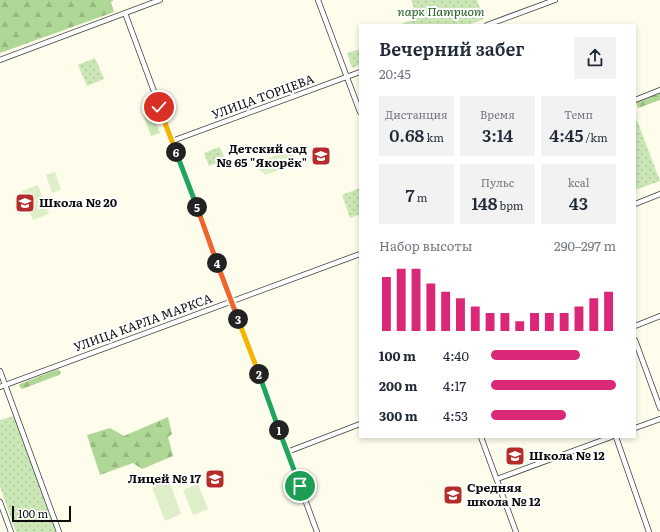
<!DOCTYPE html>
<html lang="ru">
<meta charset="utf-8">
<style>
body{margin:0;font-family:Literata,serif;background:#f2f2f3;color:#1f2937;height:100vh;display:flex;flex-direction:column;font-size:15px;white-space:nowrap}
*{box-sizing:border-box;margin:0}
p{font-size:13px;color:#747a83}
.icon{flex:none;width:22px;height:22px;fill:none;stroke:currentColor;stroke-width:2;stroke-linecap:round;stroke-linejoin:round}
.map{position:relative;flex:1;overflow:hidden}
.details{position:absolute;left:359px;top:24px;width:277px;height:414px;display:flex;flex-direction:column;background:#fff;border-radius:0px;box-shadow:0 2px 6px #0003}
.details>*{flex:none}
.scale{position:absolute;left:12px;bottom:10px;width:59px;box-sizing:border-box;padding-left:4px;border:2px solid #0c0c0c;border-top:0;font-size:11px;line-height:14px;white-space:nowrap;color:#0c0c0c;-webkit-text-stroke:3px #fff;paint-order:stroke}
.pin{position:absolute;display:grid;place-items:center;width:34px;height:34px;color:#fff;margin:-17px;border:2px solid #fff;border-radius:50%;box-shadow:0 1px 4px #0007}
.km{position:absolute;width:20px;height:20px;margin:-10px;border-radius:50%;background:#222;color:#fff;font-size:11px;line-height:20px;text-align:center}
.round{display:grid;place-items:center;flex:none;width:42px;height:42px;border-radius:0px;background:#f2f2f3}
.overview{display:flex;align-items:center;justify-content:space-between;height:68px;padding:0 20px}
h1{font-size:18px;font-weight:600;line-height:30px}
.metrics{display:grid;grid-template-columns:repeat(3,1fr);gap:6px;height:68px;padding:4px 20px}
.metrics div{display:grid;align-content:center;border-radius:0px;background:#f2f2f3;text-align:center}
.metrics b{font-size:17px;font-weight:600}
.metrics small{font-size:11px;font-weight:400}
.metrics p{font-size:11px}
.chart{height:112px;padding:8px 20px}
.chart p{display:flex;justify-content:space-between}
.chart svg{width:100%;height:72px;margin-top:4px;stroke:#db2777;stroke-width:6}
ul{padding:0 20px;list-style:none;font-size:13px}
li{display:grid;grid-template-columns:64px 48px 1fr;align-items:center;height:30px}
li i{height:10px;border-radius:5px;background:#db2777}
.map>svg:first-child{display:block}
.grass{fill:#cce7b6}
.forest{fill:url(#forest-firs)}
.park{fill:url(#park-dots)}
.pitch{fill:#deeec8}
.lines{fill:none;stroke-linecap:round;stroke-linejoin:round}
.minor-casing{stroke:#3f3f3f;stroke-width:6}
.minor{stroke:#fff;stroke-width:4.5}
.split-1-casing{stroke:#fff;stroke-width:8}
.split-2-casing{stroke:#fff;stroke-width:8}
.split-3-casing{stroke:#fff;stroke-width:8}
.split-4-casing{stroke:#fff;stroke-width:8}
.split-5-casing{stroke:#fff;stroke-width:8}
.split-6-casing{stroke:#fff;stroke-width:8}
.split-7-casing{stroke:#fff;stroke-width:8}
.split-1{stroke:#22a559;stroke-width:5}
.split-2{stroke:#22a559;stroke-width:5}
.split-3{stroke:#f5b400;stroke-width:5}
.split-4{stroke:#f0652b;stroke-width:5}
.split-5{stroke:#f0652b;stroke-width:5}
.split-6{stroke:#22a559;stroke-width:5}
.split-7{stroke:#f5b400;stroke-width:5}
.labels{text-anchor:middle;stroke-width:4;stroke-linejoin:round;paint-order:stroke}
.park-label{font-size:12px;font-style:italic;fill:#28601f;stroke:#fff}
.street-label{font-size:12px;fill:#0c0c0c;stroke:#fff}
.poi-label{font-size:12px;font-weight:bold;fill:#0c0c0c;stroke:#fff;text-anchor:start}
</style>
<div class="map">
<svg width="660" height="532" viewBox="0 0 660 532">
<defs>
<pattern id="forest-firs" width="22" height="20" patternUnits="userSpaceOnUse"><rect width="22" height="20" fill="#afd796"/><path d="M5 1l3.5 6h-7zM16 11l3.5 6h-7z" fill="#95b780"/></pattern>
<pattern id="park-dots" width="8" height="8" patternUnits="userSpaceOnUse"><rect width="8" height="8" fill="#cce7b6"/><path d="M2 2h.1M6 6h.1" fill="none" stroke="#aec59b" stroke-width="1.8" stroke-linecap="round"/></pattern>
</defs>
<rect width="100%" height="100%" fill="#fefceb"/>
<polygon class="grass" points="152,111 160,133 151,136 143,114"/>
<g class="forest">
<polygon points="0,0 114,0 111,2 114,12 0,53"/>
<polygon points="660,92 660,100 638,108 636,101"/>
<polygon points="58,369 61,372 59,375 22,389 19,386 20,384"/>
<polygon points="168,417 172,434 168,437 173,456 142,469 133,463 100,475 87,435 110,428 124,436"/>
</g>
<g class="park">
<polygon points="411,0 477,0 484,19 468,25 398,25 418,18"/>
<polygon points="360,49 360,65 352,68 347,53"/>
<polygon points="95,58 104,79 87,86 78,65"/>
<polygon points="635,115 660,181 635,190"/>
<polygon points="220,147 225,160 209,166 204,153"/>
<polygon points="360,188 360,214 350,218 342,195"/>
<polygon points="14,416 56,532 16,532 0,487 0,420"/>
</g>
<g class="pitch">
<path d="M285,152H290L294,156C294,168 275,171 266,175L259,170L261,161Z"/>
<polygon points="55,172 61,190 52,193 46,175"/>
<polygon points="38,185 49,214 33,220 22,191"/>
<polygon points="169,480 181,514 165,521 152,487"/>
<polygon points="198,484 208,509 193,515 183,490"/>
</g>
<g class="lines">
<defs>
<g id="minor">
<polyline points="318,0 360,112"/>
<polyline points="125,13 317,532"/>
<polyline points="487,25 555,0"/>
<polyline points="0,60 160,0"/>
<polyline points="635,100 660,90"/>
<polyline points="172,141 360,72"/>
<polyline points="635,204 660,194"/>
<polyline points="635,326 660,316"/>
<polyline points="635,340 660,408"/>
<polyline points="0,371 59,532"/>
<polyline points="0,387 360,254"/>
<polyline points="635,428 660,419"/>
<polyline points="481,437 516,532"/>
<polyline points="616,437 649,532"/>
<polyline points="287,452 360,424"/>
<polyline points="497,479 611,437"/>
<polyline points="0,502 11,532"/>
</g>
</defs>
<use href="#minor" class="minor-casing"/>
<use href="#minor" class="minor"/>
</g>
<g class="lines">
<defs>
<polyline id="split-1" points="279,430 300,486"/>
<polyline id="split-2" points="259,374 279,430"/>
<polyline id="split-3" points="238,319 259,374"/>
<polyline id="split-4" points="217,263 238,319"/>
<polyline id="split-5" points="197,207 217,263"/>
<polyline id="split-6" points="176,152 197,207"/>
<polyline id="split-7" points="159,107 176,152"/>
</defs>
<use href="#split-1" class="split-1-casing"/>
<use href="#split-2" class="split-2-casing"/>
<use href="#split-3" class="split-3-casing"/>
<use href="#split-4" class="split-4-casing"/>
<use href="#split-5" class="split-5-casing"/>
<use href="#split-6" class="split-6-casing"/>
<use href="#split-7" class="split-7-casing"/>
<use href="#split-1" class="split-1"/>
<use href="#split-2" class="split-2"/>
<use href="#split-3" class="split-3"/>
<use href="#split-4" class="split-4"/>
<use href="#split-5" class="split-5"/>
<use href="#split-6" class="split-6"/>
<use href="#split-7" class="split-7"/>
</g>
<defs>
<symbol id="school-square" viewBox="-11 -11 22 22"><rect x="-9" y="-9" width="18" height="18" rx="4" fill="#b52c2a" stroke="#fff"/><path d="M0-5L7-2L0 1L-7-2ZM-4 1L0 2.5L4 1V4Q0 6-4 4Z" fill="#fff"/></symbol>
</defs>
<g fill-rule="evenodd">
<use href="#school-square" x="310" y="145" width="22" height="22"/>
<use href="#school-square" x="14" y="192" width="22" height="22"/>
<use href="#school-square" x="504" y="445" width="22" height="22"/>
<use href="#school-square" x="204" y="468" width="22" height="22"/>
<use href="#school-square" x="442" y="484" width="22" height="22"/>
</g>
<g class="labels">
<g class="park-label">
<text x="441" y="16">парк Патриот</text>
</g>
<g class="street-label">
<text transform="translate(263 97) rotate(-20)" y="4">УЛИЦА ТОРЦЕВА</text>
<text transform="translate(143 323) rotate(-20)" y="4">УЛИЦА КАРЛА МАРКСА</text>
</g>
<g class="poi-label">
<text x="307" y="153" text-anchor="end">Детский сад<tspan x="307" dy="14">№ 65 "Якорёк"</tspan></text>
<text x="39" y="207">Школа № 20</text>
<text x="529" y="460">Школа № 12</text>
<text x="201" y="483" text-anchor="end">Лицей № 17</text>
<text x="467" y="492">Средняя<tspan x="467" dy="14">школа № 12</tspan></text>
</g>
</g>
</svg>
<div class="scale">100 m</div>
<div class="pin" style="left:300px;top:486px;background:#1e9e55"><svg class="icon" aria-label="arrive" viewBox="0 0 24 24"><path d="M6 21V4h12l-3 4 3 4H6"/></svg></div>
<div class="pin" style="left:159px;top:107px;background:#d93025"><svg class="icon" aria-label="check" viewBox="0 0 24 24"><path d="M5 12l5 5 9-10"/></svg></div>
<b class="km" style="left:279px;top:430px">1</b>
<b class="km" style="left:259px;top:374px">2</b>
<b class="km" style="left:238px;top:319px">3</b>
<b class="km" style="left:217px;top:263px">4</b>
<b class="km" style="left:197px;top:207px">5</b>
<b class="km" style="left:176px;top:152px">6</b>
<section class="details">
<div class="overview"><div><h1>Вечерний забег</h1><p>20:45</p></div><a class="round"><svg class="icon" aria-label="share" viewBox="0 0 24 24"><path d="M12 15V3M7 8l5-5 5 5M5 13v7h14v-7"/></svg></a></div>
<div class="metrics">
<div><p>Дистанция</p><b>0.68<small> km</small></b></div>
<div><p>Время</p><b>3:14</b></div>
<div><p>Темп</p><b>4:45<small> /km</small></b></div>
</div>
<div class="metrics">
<div><b>7<small> m</small></b></div>
<div><p>Пульс</p><b>148<small> bpm</small></b></div>
<div><p>kcal</p><b>43</b></div>
</div>
<div class="chart"><p><span>Набор высоты</span>290–297 m</p>
<svg viewBox="0 0 160 44" preserveAspectRatio="none"><path d="M5 44V11M15 44V6M25 44V6M35 44V15M45 44V20M55 44V24M65 44V29M75 44V33M85 44V33M95 44V38M105 44V33M115 44V33M125 44V33M135 44V29M145 44V24M155 44V20"/></svg>
</div>
<ul>
<li><b>100 m</b>4:40<i style="width:71%"></i></li>
<li><b>200 m</b>4:17<i style="width:100%"></i></li>
<li><b>300 m</b>4:53<i style="width:60%"></i></li>
</ul>
</section>
</div>
